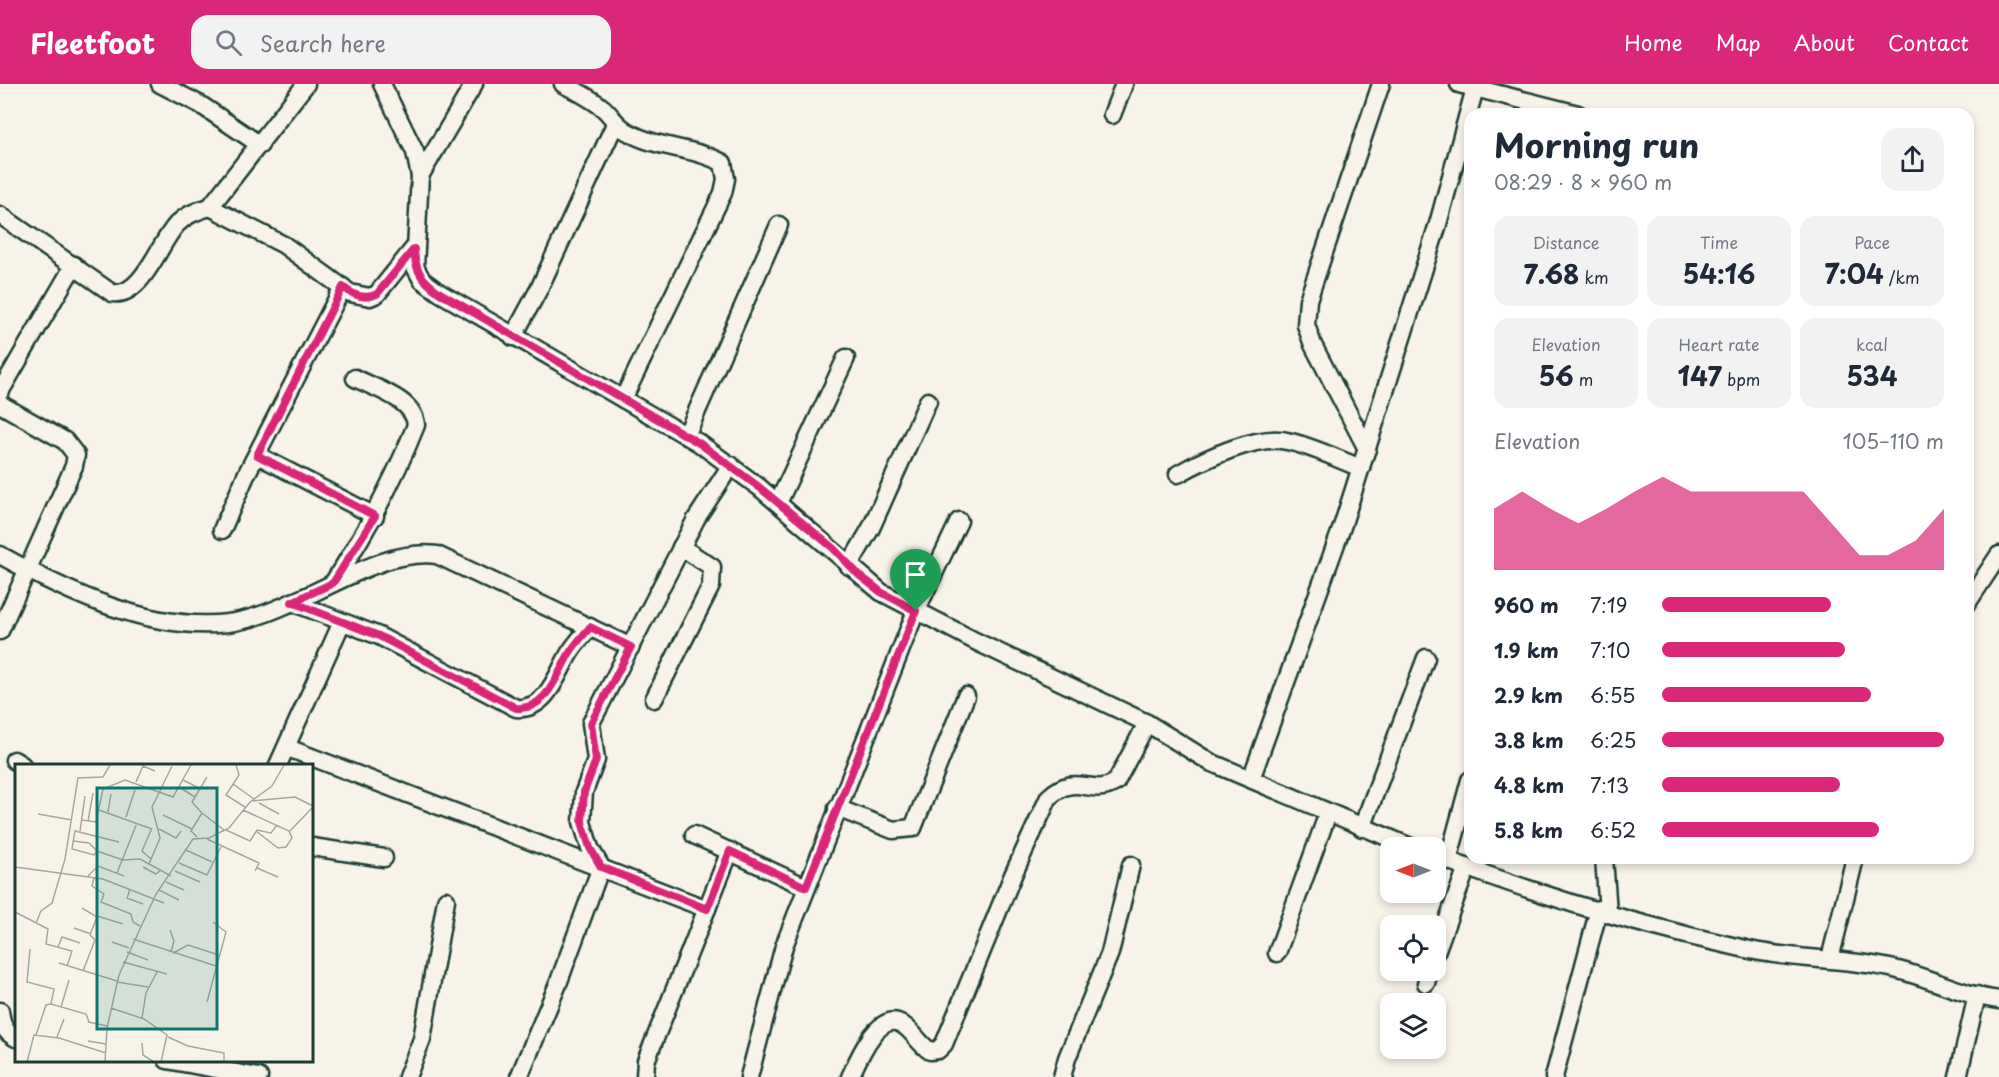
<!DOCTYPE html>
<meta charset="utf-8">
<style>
body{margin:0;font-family:"Playpen Sans",sans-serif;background:#f2f2f3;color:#1f2937;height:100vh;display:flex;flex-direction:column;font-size:22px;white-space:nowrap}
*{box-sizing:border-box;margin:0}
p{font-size:20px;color:#747a83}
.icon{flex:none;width:33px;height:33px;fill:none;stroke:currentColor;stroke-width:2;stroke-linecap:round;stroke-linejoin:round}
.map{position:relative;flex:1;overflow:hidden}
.sheet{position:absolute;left:1464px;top:24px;width:510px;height:756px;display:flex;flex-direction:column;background:#fff;border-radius:18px;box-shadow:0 3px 9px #0003}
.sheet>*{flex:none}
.needle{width:39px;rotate:270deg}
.fabs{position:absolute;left:1380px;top:753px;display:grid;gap:12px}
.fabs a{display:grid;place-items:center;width:66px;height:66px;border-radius:12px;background:#fff;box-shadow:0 3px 9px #0003;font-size:30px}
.pin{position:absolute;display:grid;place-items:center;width:51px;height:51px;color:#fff;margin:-62px -26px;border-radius:50% 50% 50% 0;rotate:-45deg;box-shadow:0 0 6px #0007}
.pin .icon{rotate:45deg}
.round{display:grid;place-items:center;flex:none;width:63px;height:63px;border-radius:18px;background:#f2f2f3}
.overview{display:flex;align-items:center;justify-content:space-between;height:102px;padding:0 30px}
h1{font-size:33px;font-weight:700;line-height:45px}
.stats{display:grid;grid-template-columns:repeat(3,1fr);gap:9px;height:102px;padding:6px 30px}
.stats div{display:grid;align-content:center;border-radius:15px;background:#f2f2f3;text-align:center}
.stats b{font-size:26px;font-weight:700}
.stats small{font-size:16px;font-weight:400}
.stats p{font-size:16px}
.chart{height:168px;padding:12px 30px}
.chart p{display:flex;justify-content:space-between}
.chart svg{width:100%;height:108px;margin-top:6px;fill:#db2777;opacity:.7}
ul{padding:0 30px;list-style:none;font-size:20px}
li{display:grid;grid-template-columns:96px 72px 1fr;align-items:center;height:45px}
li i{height:15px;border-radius:8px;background:#db2777}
header{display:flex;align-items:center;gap:36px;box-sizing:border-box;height:84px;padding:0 30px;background:#db2777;color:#fff}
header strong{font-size:28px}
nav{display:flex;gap:33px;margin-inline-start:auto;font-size:21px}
.search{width:420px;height:54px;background:#f2f2f3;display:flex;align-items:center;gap:15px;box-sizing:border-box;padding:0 21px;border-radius:18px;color:#747a83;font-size:22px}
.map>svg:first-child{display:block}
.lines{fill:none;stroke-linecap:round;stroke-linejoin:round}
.street-casing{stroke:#1f3d34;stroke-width:21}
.street{stroke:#f7f3e8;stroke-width:16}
.route-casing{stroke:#fff;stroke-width:12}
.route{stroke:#db2777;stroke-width:8}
.inset-road{fill:none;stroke:#a1aaa0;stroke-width:1.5}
.view{fill:#0f766e;fill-opacity:0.15;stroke:#0f766e;stroke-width:3}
.inset-edge{fill:none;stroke:#1f3d34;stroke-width:3}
</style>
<header>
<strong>Fleetfoot</strong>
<div class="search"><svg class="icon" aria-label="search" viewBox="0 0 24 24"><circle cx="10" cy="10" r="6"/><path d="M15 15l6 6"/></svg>Search here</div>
<nav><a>Home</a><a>Map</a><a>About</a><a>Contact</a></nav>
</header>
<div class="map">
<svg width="1999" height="993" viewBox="0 0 1999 993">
<rect width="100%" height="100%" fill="#f7f3e8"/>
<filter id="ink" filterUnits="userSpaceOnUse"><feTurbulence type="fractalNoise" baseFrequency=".0167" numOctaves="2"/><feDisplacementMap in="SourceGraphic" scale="12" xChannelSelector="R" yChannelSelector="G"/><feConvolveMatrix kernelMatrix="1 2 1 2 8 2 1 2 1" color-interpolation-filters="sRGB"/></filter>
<g filter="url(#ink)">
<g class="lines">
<defs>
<g id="street">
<polyline points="160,0 201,21 260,61"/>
<polyline points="382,0 415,68 420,92 415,183 422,196 440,209 699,359 759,403 881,508 975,557 1147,639 1210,678 1413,764"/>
<path d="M563,0C577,7 591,14 603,24C613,33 617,43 630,49C659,65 694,63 723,79L726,95L723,109L623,315"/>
<polyline points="1459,0 1578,30"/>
<polyline points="1112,31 1124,0"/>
<polyline points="420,92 474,0"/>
<polyline points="210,123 306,0"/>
<path d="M0,131L112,209C142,214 159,159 177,140C186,131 198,126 210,123L284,161L350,209L370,213L377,210L414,164"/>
<polyline points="513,253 539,205 615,40"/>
<polyline points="0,308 74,181"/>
<polyline points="0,320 65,357 76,371 74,382 0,547"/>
<polyline points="686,352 779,141"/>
<polyline points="1367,365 1313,261 1306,241 1308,216 1381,0"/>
<polyline points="257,371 375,432"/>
<path d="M1178,390C1204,375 1258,350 1287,357C1312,362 1337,375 1361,384"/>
<polyline points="778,419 846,274"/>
<polyline points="222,446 247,389 343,203"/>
<path d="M0,471C67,508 150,548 228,539C258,535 286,521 313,509C351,491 394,466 437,471L631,563"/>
<polyline points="849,482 871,444 928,317"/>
<path d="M333,499C366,448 394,397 416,341C414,315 376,305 355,294"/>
<path d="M292,518L379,552L516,624C546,627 557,591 569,570C575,560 583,552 590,543"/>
<polyline points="1968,518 1999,471"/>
<polyline points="654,615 711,502 712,483 681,463"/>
<polyline points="288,664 707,825"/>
<polyline points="14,676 22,681"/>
<polyline points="278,681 342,538"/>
<polyline points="1251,695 1342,443 1438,140 1475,4"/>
<polyline points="837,724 893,746 913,744 966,612"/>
<polyline points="1362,744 1426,574"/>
<polyline points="694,751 806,803"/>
<polyline points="312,763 384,774"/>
<path d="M1436,772C1537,811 1644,843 1750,866C1796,876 1844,874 1890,884C1927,892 1961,911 1999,916"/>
<polyline points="1604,774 1608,828"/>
<polyline points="1448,777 1470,696"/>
<polyline points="1436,868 1467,783"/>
<polyline points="1277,869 1328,729"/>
<polyline points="1830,875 1855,774"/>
<polyline points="1426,899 1430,886"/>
<path d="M0,927C2,940 4,948 16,954"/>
<polyline points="167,976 259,993"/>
<polyline points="407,993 422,955 446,816"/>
<polyline points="519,993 558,900 601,783 590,764 582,738 584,708 596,676 591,639 696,435 731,381"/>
<polyline points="645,993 646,977 730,767"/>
<polyline points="749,993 784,862 916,527 959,437"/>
<path d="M850,993C857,978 879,923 903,941C914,948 919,960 930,967L938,966L944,960L1013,791L1049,713C1076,687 1091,714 1116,698L1147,639"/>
<polyline points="1062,993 1067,974 1110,869 1131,781"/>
<polyline points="1554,993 1599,825"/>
<polyline points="1958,993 1977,911"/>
</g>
</defs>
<use href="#street" class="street-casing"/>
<use href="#street" class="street"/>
</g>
</g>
<g class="lines" filter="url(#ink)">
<defs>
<path id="route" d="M414,165C415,188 422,196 440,209L699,359L759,403L833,464L859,491L881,508L916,527L806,803L730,767L707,825L601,783L590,764L582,738L584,708L596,676L591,639L631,563L590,543C583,552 575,560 569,570C557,591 546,627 516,624L379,552L292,518L333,499L375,432L257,371L343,203C354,212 365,216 377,210Z"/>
</defs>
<use href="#route" class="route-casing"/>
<use href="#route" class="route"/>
</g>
<g transform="translate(15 680)">
<rect width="298" height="298" fill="#f7f3e8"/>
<path class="inset-road" d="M221,1L224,11L211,31L230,43M168,16L186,25M121,18L128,2L140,7M218,20L239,35M164,23L180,33M237,37L280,33L298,42M244,39L264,50M84,46L137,65M228,46L274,67L277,74L271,83L263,84L241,67M93,48L96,30M187,49L209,66M23,50L57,56M148,51L177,65M111,53L120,26M67,56L81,58L88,25L110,16L158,33L176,1M73,57L78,29M144,65L161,74L166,67M211,66L235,77L242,66L256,69L262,61M65,67L70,32M274,68L298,43M182,73L176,67L187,49L177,38L192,13M192,75L244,99L240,107M58,77L74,79L82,87L108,96L125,95L156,112M171,86L197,98M82,87L79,91L57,85L60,67L104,78M136,95L127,87L137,64M164,99L192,111L206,83M134,100L145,74L137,43L157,2M0,103L88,115L149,139M128,103L141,110L146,106M242,104L263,113M160,107L185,118M102,109L122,59M73,112L83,102L109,112M79,114L77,122L89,130L86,138L116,150L118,158L125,162M151,118L169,126M115,125L112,134L128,140M144,126L164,136M67,144L82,153L75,171L80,176L68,207M0,148L33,165L31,180L57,187L52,202M82,152L108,160M21,159L26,147L37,139L50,95L63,14L88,13L95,1M59,164L76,170M155,166L159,177L156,188M118,175L201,202M97,178L114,184M43,183L47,173L65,179M15,185L12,218L39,225L36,240L71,250L74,258L92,262M112,188L133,196M158,189L173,181L204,191M108,198L152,210M44,199L102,217M102,218L133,223M192,238L211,168L198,158M46,243L54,216M96,244L129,255L152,271L146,298M127,254L131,229L142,208M21,271L31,241L36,240M42,273L49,255M153,273L173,282L209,289V298M73,277L91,280M127,279L128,291L139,298M12,298L19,271L44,274L91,289M90,298L92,264L104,211L141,130L178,75L194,74L214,64L235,38L257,22L269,1"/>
<path class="view" d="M82,24H202V265H82Z"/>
<rect width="298" height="298" class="inset-edge"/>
</g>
</svg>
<div class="fabs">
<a><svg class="needle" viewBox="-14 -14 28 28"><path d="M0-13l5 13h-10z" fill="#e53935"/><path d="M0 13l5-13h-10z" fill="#747a83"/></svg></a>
<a><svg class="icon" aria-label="locate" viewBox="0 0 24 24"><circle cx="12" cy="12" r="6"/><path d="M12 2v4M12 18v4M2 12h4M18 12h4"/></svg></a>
<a><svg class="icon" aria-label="layers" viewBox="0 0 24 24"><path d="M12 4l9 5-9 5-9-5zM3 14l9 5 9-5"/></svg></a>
</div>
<div class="pin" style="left:916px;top:527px;background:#1e9e55"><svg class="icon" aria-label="arrive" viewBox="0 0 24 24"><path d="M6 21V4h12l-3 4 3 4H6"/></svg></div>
<section class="sheet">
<div class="overview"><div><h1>Morning run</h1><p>08:29 · 8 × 960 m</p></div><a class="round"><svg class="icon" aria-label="share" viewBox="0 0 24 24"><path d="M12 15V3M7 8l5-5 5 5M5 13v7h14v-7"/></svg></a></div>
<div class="stats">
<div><p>Distance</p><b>7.68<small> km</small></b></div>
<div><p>Time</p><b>54:16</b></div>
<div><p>Pace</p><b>7:04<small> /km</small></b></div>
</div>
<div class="stats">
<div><p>Elevation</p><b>56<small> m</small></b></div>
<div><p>Heart rate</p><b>147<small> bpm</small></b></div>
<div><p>kcal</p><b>534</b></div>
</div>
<div class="chart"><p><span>Elevation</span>105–110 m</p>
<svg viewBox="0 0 160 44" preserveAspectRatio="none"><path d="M0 44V19L10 12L20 19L30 25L40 19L50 12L60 6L70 12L80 12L90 12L100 12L110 12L120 25L130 38L140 38L150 32L160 19V44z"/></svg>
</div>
<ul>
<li><b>960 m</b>7:19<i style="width:60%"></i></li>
<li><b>1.9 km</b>7:10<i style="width:65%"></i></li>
<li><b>2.9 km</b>6:55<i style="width:74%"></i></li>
<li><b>3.8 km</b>6:25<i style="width:100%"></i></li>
<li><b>4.8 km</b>7:13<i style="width:63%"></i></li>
<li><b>5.8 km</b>6:52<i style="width:77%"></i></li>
</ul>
</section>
</div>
